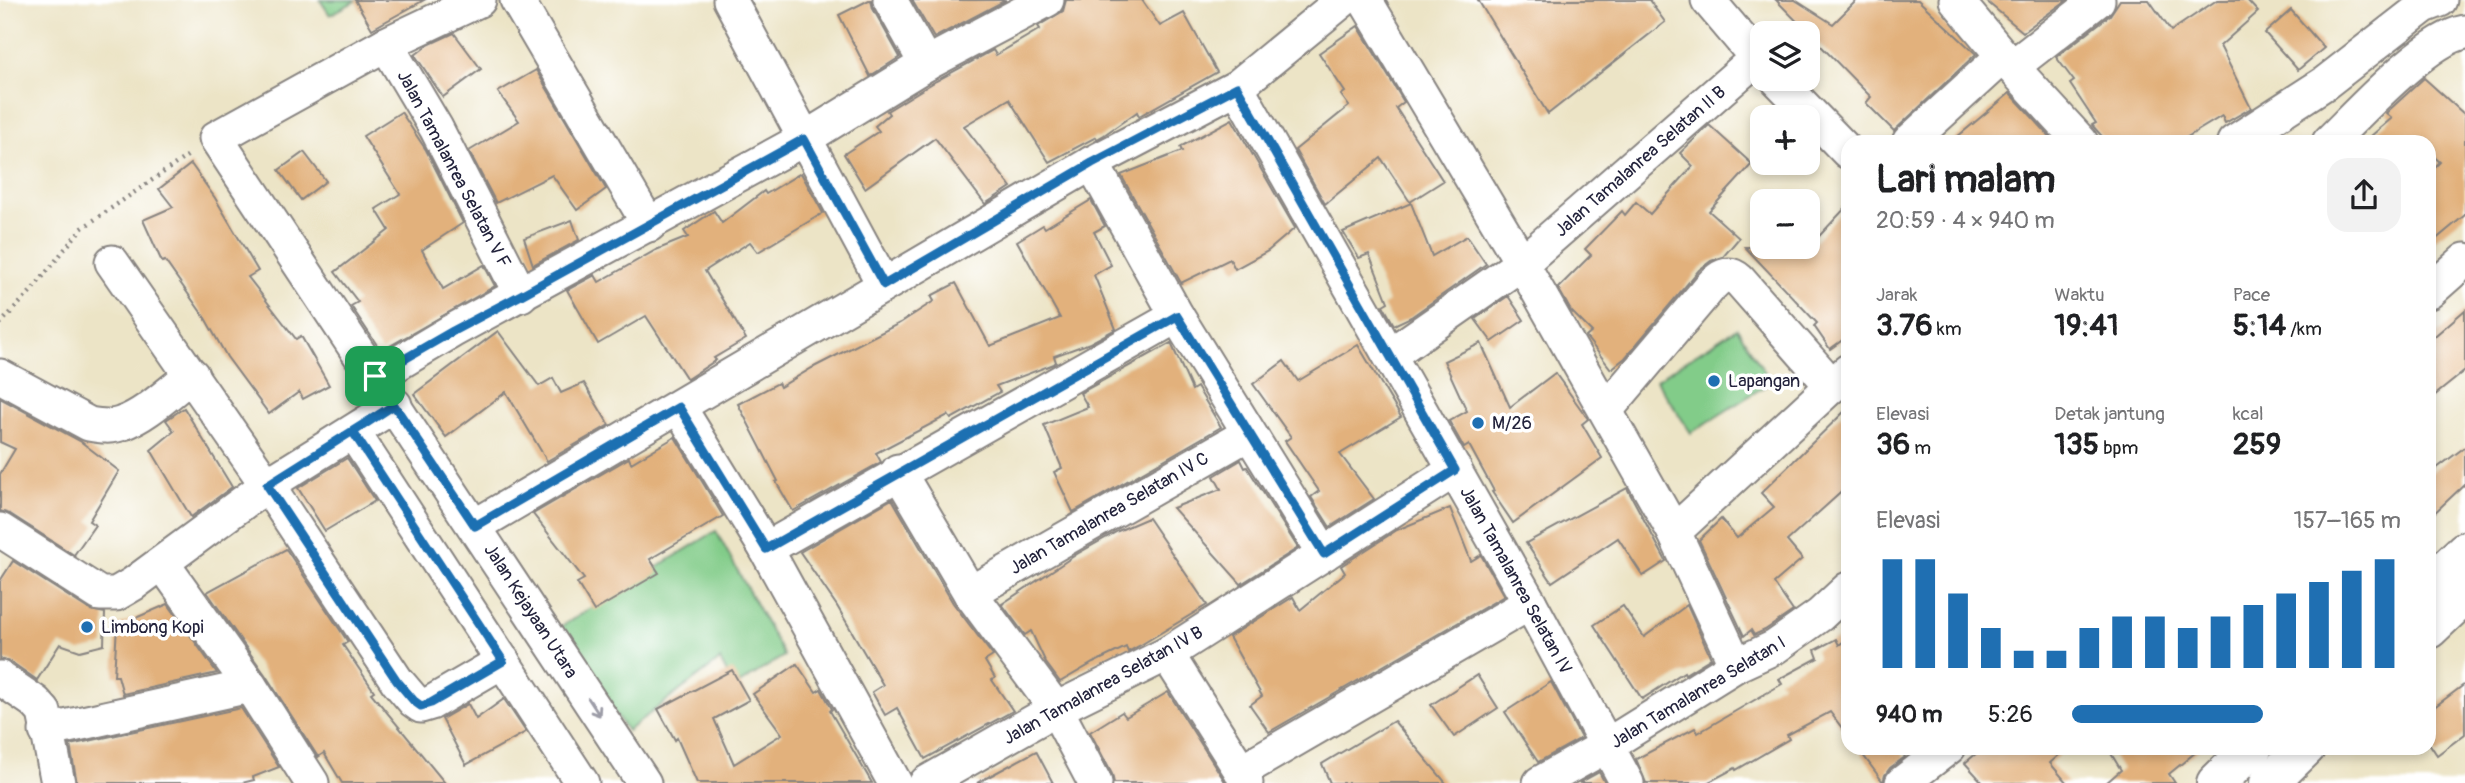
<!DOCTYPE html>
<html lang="id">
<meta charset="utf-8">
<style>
body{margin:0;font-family:Pangolin,sans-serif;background:#f2f2f2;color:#202124;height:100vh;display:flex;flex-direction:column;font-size:26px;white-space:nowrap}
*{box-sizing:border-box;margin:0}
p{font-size:23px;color:#757577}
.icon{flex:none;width:38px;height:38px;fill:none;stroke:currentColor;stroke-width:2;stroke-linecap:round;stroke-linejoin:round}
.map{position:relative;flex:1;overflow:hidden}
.sheet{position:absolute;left:1841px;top:135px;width:595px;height:620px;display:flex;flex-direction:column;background:#fff;border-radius:21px;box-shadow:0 4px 10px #0003}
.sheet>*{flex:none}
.fabs{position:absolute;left:1750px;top:21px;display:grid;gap:14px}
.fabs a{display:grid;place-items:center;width:70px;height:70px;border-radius:14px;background:#fff;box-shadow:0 4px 10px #0003;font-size:35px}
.pin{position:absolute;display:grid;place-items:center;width:60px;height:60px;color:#fff;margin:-30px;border-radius:14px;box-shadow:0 4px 10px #0006}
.round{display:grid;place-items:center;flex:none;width:74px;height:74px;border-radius:21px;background:#f2f2f2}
.overview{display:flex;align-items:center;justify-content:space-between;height:119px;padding:0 35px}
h1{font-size:38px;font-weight:800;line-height:52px}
.stats{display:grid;grid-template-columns:repeat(3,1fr);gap:10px;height:119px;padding:7px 35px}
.stats div{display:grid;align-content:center}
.stats b{font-size:30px;font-weight:800}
.stats small{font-size:19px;font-weight:400}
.stats p{font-size:19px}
.chart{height:196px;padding:14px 35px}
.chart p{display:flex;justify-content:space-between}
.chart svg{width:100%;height:126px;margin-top:7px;stroke:#1f6fb2;stroke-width:6}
ul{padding:0 35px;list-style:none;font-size:23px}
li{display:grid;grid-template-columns:112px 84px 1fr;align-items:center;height:52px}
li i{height:18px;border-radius:9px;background:#1f6fb2}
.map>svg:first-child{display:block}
.green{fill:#82cc89;stroke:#527762;stroke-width:2}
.building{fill:#e2b17c}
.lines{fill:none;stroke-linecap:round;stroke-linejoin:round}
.minor-casing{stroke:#878380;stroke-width:37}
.major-casing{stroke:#878380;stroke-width:42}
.path{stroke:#878380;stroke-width:4.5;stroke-dasharray:2 5;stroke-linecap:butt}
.minor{stroke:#fff;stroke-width:33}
.major{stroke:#fff;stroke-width:38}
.oneway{stroke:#9c9ca7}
.route-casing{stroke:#fff;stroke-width:14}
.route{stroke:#1f6fb2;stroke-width:9}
.poi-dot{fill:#1f6fb2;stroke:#fff;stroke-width:2.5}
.labels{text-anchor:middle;stroke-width:7;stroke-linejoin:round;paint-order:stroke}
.street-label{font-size:18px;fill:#22223b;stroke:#fff}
.poi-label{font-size:18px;fill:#22223b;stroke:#fff;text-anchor:start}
</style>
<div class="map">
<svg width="2465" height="783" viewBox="0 0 2465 783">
<rect width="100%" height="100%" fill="#fff"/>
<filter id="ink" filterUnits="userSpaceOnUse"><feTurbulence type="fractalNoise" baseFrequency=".0143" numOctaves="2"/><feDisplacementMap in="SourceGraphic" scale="14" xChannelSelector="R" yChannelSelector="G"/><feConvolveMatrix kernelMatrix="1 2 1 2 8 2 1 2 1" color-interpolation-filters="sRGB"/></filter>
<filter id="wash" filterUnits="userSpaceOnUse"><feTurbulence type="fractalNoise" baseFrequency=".00686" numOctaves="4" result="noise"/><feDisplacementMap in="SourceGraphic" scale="28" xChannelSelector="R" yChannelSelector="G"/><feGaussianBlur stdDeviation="1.57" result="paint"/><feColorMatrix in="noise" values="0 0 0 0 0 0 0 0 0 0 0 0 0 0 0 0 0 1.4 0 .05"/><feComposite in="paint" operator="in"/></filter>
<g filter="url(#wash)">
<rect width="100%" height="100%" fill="#ece4c6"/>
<g class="green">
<polygon points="320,0 357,0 330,15"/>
<polygon points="1737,328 1771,382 1691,433 1656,380"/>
<polygon points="716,531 784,656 734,687 720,660 627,731 557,629"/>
</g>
<g id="blocks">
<g class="building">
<polygon points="355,0 424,0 372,29"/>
<polygon points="869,0 871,0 873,9 900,57 870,76 839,15"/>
<polygon points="912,0 1006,0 934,38"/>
<polygon points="1066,0 1142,0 1160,26 1184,13 1217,72 1139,116 1137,112 1104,135 1097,139 1096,137 1049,162 1009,99 964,126 1011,187 985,204 935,138 865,188 844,154 879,131 875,126 889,114 887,111 936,81 993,50 996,55 1040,29 1038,26 1063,11"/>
<polygon points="1478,0 1649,0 1665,22 1548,114"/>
<polygon points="1776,0 1795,0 1833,24 1857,0 1918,0 1976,54 1894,131 1866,103 1871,97"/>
<polygon points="1985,0 2067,0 2023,32"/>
<polygon points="2120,0 2149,0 2171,31 2217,0 2247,0 2258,12 2220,46 2251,108 2225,123 2222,116 2179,142 2107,142 2092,125 2096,123 2070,84 2074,81 2056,57 2110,15"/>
<polygon points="2291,10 2324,48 2298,70 2265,33"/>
<polygon points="1358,26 1404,102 1396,108 1443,181 1410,202 1381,158 1325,204 1295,150 1349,106 1341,95 1345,92 1319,53"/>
<polygon points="454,33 481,69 443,97 415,55 428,45"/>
<polygon points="536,70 606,189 577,210 552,175 496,203 469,151 519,121 498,92"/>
<polygon points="2424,78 2465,115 2465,215 2429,245 2429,173 2440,162 2429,152 2429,142 2364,142 2392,118 2386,113"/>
<polygon points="2010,93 2055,142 1951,142"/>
<polygon points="401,112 426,150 463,223 422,250 443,289 484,265 495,286 381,351 351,306 358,302 335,272 389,230 376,209 400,194 363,136"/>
<polygon points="1232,119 1295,228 1268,251 1235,269 1230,259 1181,283 1121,175 1182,151 1180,147"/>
<polygon points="1709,125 1752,164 1709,211 1739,238 1723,257 1711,261 1699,270 1625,358 1611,369 1586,337 1592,332 1571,311 1558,288 1591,255 1585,249 1622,211 1625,215 1636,202 1650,214 1693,166 1680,153"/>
<polygon points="304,152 326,181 301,200 279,170"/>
<polygon points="191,164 215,198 258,271 248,277 296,339 301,336 329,385 303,399 299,392 269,414 227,357 205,318 165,261 162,262 143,220 173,207 159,189"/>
<polygon points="801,173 823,213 758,252 750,242 705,271 746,339 714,358 716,360 687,379 646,316 598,344 567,290 595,275 599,282 656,250 688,237 684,231 714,211 722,223 764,191 766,194"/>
<polygon points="1091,200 1105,226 1094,232 1111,265 1094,275 1116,329 1090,343 1054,356 1056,362 1054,364 996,386 1000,392 951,419 948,415 876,453 881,462 793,511 776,482 778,481 738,404 778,383 780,387 812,368 900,323 934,301 931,296 956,283 990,346 1060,318 1017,241 1043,225 1045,228"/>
<polygon points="1411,203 1432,256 1467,236 1486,264 1411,317 1394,325 1383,305 1388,302 1369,254 1359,258 1343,232"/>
<polygon points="1848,205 1848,336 1830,349 1814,326 1817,323 1745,247 1809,247"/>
<polygon points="572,220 579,240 533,265 524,238"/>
<polygon points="1508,296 1524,320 1492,342 1475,319"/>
<polygon points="2465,310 2465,371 2429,400 2429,341"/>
<polygon points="498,331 539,386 553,378 561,393 584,383 609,425 547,461 506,392 446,437 414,394"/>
<polygon points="1171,343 1192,390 1197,387 1221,427 1073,512 1054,472 1062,468 1044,425 1088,407 1080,393"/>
<polygon points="1481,343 1510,407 1555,373 1588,419 1582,424 1602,458 1513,523 1492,492 1494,491 1469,445 1464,448 1449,421 1467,411 1444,361"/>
<polygon points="1358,345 1401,417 1340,454 1374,499 1330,527 1311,497 1319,491 1285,441 1291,437 1253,384 1284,361 1298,381"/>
<polygon points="0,398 80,441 119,471 89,521 95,525 74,555 10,514 0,511 0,474 15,449 0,442"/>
<polygon points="184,408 232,487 191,517 151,450 174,431 166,420"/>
<polygon points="1848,408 1848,486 1787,541 1802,559 1774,583 1793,611 1765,630 1754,635 1751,630 1744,636 1699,540 1721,519 1737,538 1774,507 1761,493"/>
<polygon points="675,437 723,516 650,559 659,573 594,611 577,583 584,579 533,514 629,458 631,463"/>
<polygon points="2465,447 2465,484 2429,518 2429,474"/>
<polygon points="347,458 375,501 325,531 298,488"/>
<polygon points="1241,460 1245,468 1247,467 1298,548 1241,584 1173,508 1221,489 1214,476"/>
<polygon points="1627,488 1666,561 1643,576 1618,538 1552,582 1526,543"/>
<polygon points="892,499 953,603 993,656 985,661 995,678 992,680 1013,711 925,759 897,708 885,715 872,692 883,685 837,606 800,552"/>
<polygon points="1450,508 1471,561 1481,555 1504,596 1269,732 1250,705 1262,696 1229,637 1293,597 1300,610 1345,573 1341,566 1397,530"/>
<polygon points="1148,518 1207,605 1139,646 1128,652 1126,647 1093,663 1060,682 1046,663 1031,631 1025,635 1002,604 1077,554 1118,531"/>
<polygon points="286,549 348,642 343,645 374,691 371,693 445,783 342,783 324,753 318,757 266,676 207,592"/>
<polygon points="13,561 90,610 105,613 104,645 80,651 60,644 37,680 11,662 0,659 0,581"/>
<polygon points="168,604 217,673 123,694 118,676 114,676 117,626"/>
<polygon points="1687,605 1711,658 1685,674 1684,672 1642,699 1594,625 1623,606 1644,637"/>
<polygon points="1848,638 1848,736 1830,712 1787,735 1789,739 1736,770 1735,768 1707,783 1646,783 1636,759 1695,728 1698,733 1782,684 1779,679 1818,658 1815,650 1836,639 1839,645"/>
<polygon points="797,664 816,692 821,689 832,709 830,711 872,783 697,783 677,738 675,740 658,709 732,670 749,700 714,719 734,764 782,734 753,694"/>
<polygon points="1477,675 1498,708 1454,737 1431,705"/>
<polygon points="1551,682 1581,738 1538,762 1505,712"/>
<polygon points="2465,684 2465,734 2437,755 2429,743 2429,711"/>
<polygon points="1168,692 1224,780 1225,783 1114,783 1112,774 1090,732 1122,712 1126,717"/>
<polygon points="504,699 526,732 466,765 442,719 468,704 476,719"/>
<polygon points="241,708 279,767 253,777 254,780 242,783 77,783 70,745"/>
<polygon points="1394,721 1446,783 1330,783 1322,764"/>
<polygon points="1857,747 1898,747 1905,757 1890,768 1885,775 1883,782"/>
<polygon points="1984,747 2068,747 2050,763 2067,783 1983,783 1965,763"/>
<polygon points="2107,747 2202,747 2169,774 2175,783 2106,783 2121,770"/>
<polygon points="1036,751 1053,783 977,783 1014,763"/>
<polygon points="1599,772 1605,783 1579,783"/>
</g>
</g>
</g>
<g filter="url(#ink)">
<use href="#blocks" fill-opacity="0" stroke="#878380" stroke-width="2"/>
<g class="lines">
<defs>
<g id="minor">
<polyline points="479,0 386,44 216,138 644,783"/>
<polyline points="517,0 649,225"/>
<polyline points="730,0 884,285"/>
<polyline points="890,0 926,64"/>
<polyline points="1365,0 1522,263 1674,532"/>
<polyline points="1708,0 1762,64"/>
<polyline points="1956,0 2012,67 2081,142"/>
<polyline points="386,44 436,128 521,295"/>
<polyline points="2012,67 2098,0"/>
<polyline points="1777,79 1848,152"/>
<polyline points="1237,87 1530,603 1627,783"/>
<polyline points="1909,142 2003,56"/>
<polyline points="2234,142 2325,83 2424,6 2440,0"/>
<path d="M2329,142C2359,113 2426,39 2465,32"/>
<polyline points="1092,163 1177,316 1324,554"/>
<polyline points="112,262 267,485 397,681 414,701 421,706 431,703 503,661"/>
<polyline points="2429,292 2465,260"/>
<polyline points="1390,355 1522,263 1757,58"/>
<path d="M0,376L89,424C100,426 112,428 123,423C148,414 171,390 192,375"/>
<polyline points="375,377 452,331 804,139 926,64 1047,0"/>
<polyline points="679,407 766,549 895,783"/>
<path d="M1606,410L1710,287C1719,277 1728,270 1739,280L1832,386"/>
<polyline points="353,432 582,783"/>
<polyline points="898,471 970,593 1056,709 1095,783"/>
<polyline points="475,526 1092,163 1237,87 1343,0"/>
<polyline points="0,530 100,594 116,594 133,584 267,485 395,405"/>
<polyline points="766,549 1177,316"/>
<polyline points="163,564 250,686 312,783"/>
<polyline points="970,593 1248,434"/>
<polyline points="1167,654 1241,771 1246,783"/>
<polyline points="1736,665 1674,532 1848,371"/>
<polyline points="0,678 35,702 44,712 58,783"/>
<polyline points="46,731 250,686"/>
<polyline points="1241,771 1530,603"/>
<polyline points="926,783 1056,709 1167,654 1455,470"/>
<polyline points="1540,783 1606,746 1736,665 1775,647 1820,615 1848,589"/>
<polyline points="1902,783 1949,747"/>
</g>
<g id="major">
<polyline points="2429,585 2465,551"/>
<polyline points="2429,629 2465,595"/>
<polyline points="2216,783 2253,747"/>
<polyline points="2269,783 2306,747"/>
</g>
</defs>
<use href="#minor" class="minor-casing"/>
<use href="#major" class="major-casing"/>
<polyline class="path" points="0,324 32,290 81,229 190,154"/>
<use href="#minor" class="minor"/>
<use href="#major" class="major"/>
</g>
<defs><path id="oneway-shaft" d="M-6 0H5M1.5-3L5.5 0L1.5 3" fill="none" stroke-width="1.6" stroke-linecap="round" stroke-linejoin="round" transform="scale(1.75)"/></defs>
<use class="oneway" href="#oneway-shaft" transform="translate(594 707) rotate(57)"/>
</g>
<g class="lines" filter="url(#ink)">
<defs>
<polyline id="route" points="375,376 394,405 267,485 397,681 414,701 421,706 431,703 503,661 353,432 394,405 475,526 679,407 766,549 1177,316 1324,554 1455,470 1237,87 1092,163 884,285 804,139 521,295 453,331 375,376"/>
</defs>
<use href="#route" class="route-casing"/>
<use href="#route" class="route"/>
</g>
<g class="poi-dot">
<circle cx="1714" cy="381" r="7"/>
<circle cx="1478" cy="423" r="7"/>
<circle cx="87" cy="627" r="7"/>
</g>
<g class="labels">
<g class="street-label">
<text transform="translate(1640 161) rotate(-41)" y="6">Jalan Tamalanrea Selatan II B</text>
<text transform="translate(454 169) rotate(62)" y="6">Jalan Tamalanrea Selatan V F</text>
<text transform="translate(1109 513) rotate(-30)" y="6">Jalan Tamalanrea Selatan IV C</text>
<text transform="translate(1516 580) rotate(61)" y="6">Jalan Tamalanrea Selatan IV</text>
<text transform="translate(531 611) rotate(57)" y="6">Jalan Kejayaan Utara</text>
<text transform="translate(1103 685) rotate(-29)" y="6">Jalan Tamalanrea Selatan IV B</text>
<text transform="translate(1698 692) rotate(-31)" y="6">Jalan Tamalanrea Selatan I</text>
</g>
<g class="poi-label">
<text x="1728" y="387">Lapangan</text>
<text x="1492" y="429">M/26</text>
<text x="101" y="633">Limbong Kopi</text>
</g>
</g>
</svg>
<div class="fabs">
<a><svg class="icon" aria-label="layers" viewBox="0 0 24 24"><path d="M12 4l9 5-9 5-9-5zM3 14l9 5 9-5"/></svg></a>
<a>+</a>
<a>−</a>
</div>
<div class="pin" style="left:375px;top:376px;background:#1e9e55"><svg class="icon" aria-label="arrive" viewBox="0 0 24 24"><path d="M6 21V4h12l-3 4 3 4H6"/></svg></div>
<section class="sheet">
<div class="overview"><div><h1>Lari malam</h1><p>20:59 · 4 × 940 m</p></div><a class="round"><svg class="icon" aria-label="share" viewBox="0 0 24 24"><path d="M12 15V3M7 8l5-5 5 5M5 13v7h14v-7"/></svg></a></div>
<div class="stats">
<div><p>Jarak</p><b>3.76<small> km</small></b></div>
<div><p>Waktu</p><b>19:41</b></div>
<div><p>Pace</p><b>5:14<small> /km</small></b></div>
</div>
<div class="stats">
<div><p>Elevasi</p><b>36<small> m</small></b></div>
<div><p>Detak jantung</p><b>135<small> bpm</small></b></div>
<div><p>kcal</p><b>259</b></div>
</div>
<div class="chart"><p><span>Elevasi</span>157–165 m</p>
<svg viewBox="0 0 160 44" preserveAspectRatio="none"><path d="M5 44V6M15 44V6M25 44V18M35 44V30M45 44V38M55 44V38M65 44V30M75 44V26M85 44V26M95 44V30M105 44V26M115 44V22M125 44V18M135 44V14M145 44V10M155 44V6"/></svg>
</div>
<ul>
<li><b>940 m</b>5:26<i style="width:58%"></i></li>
</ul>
</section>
</div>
